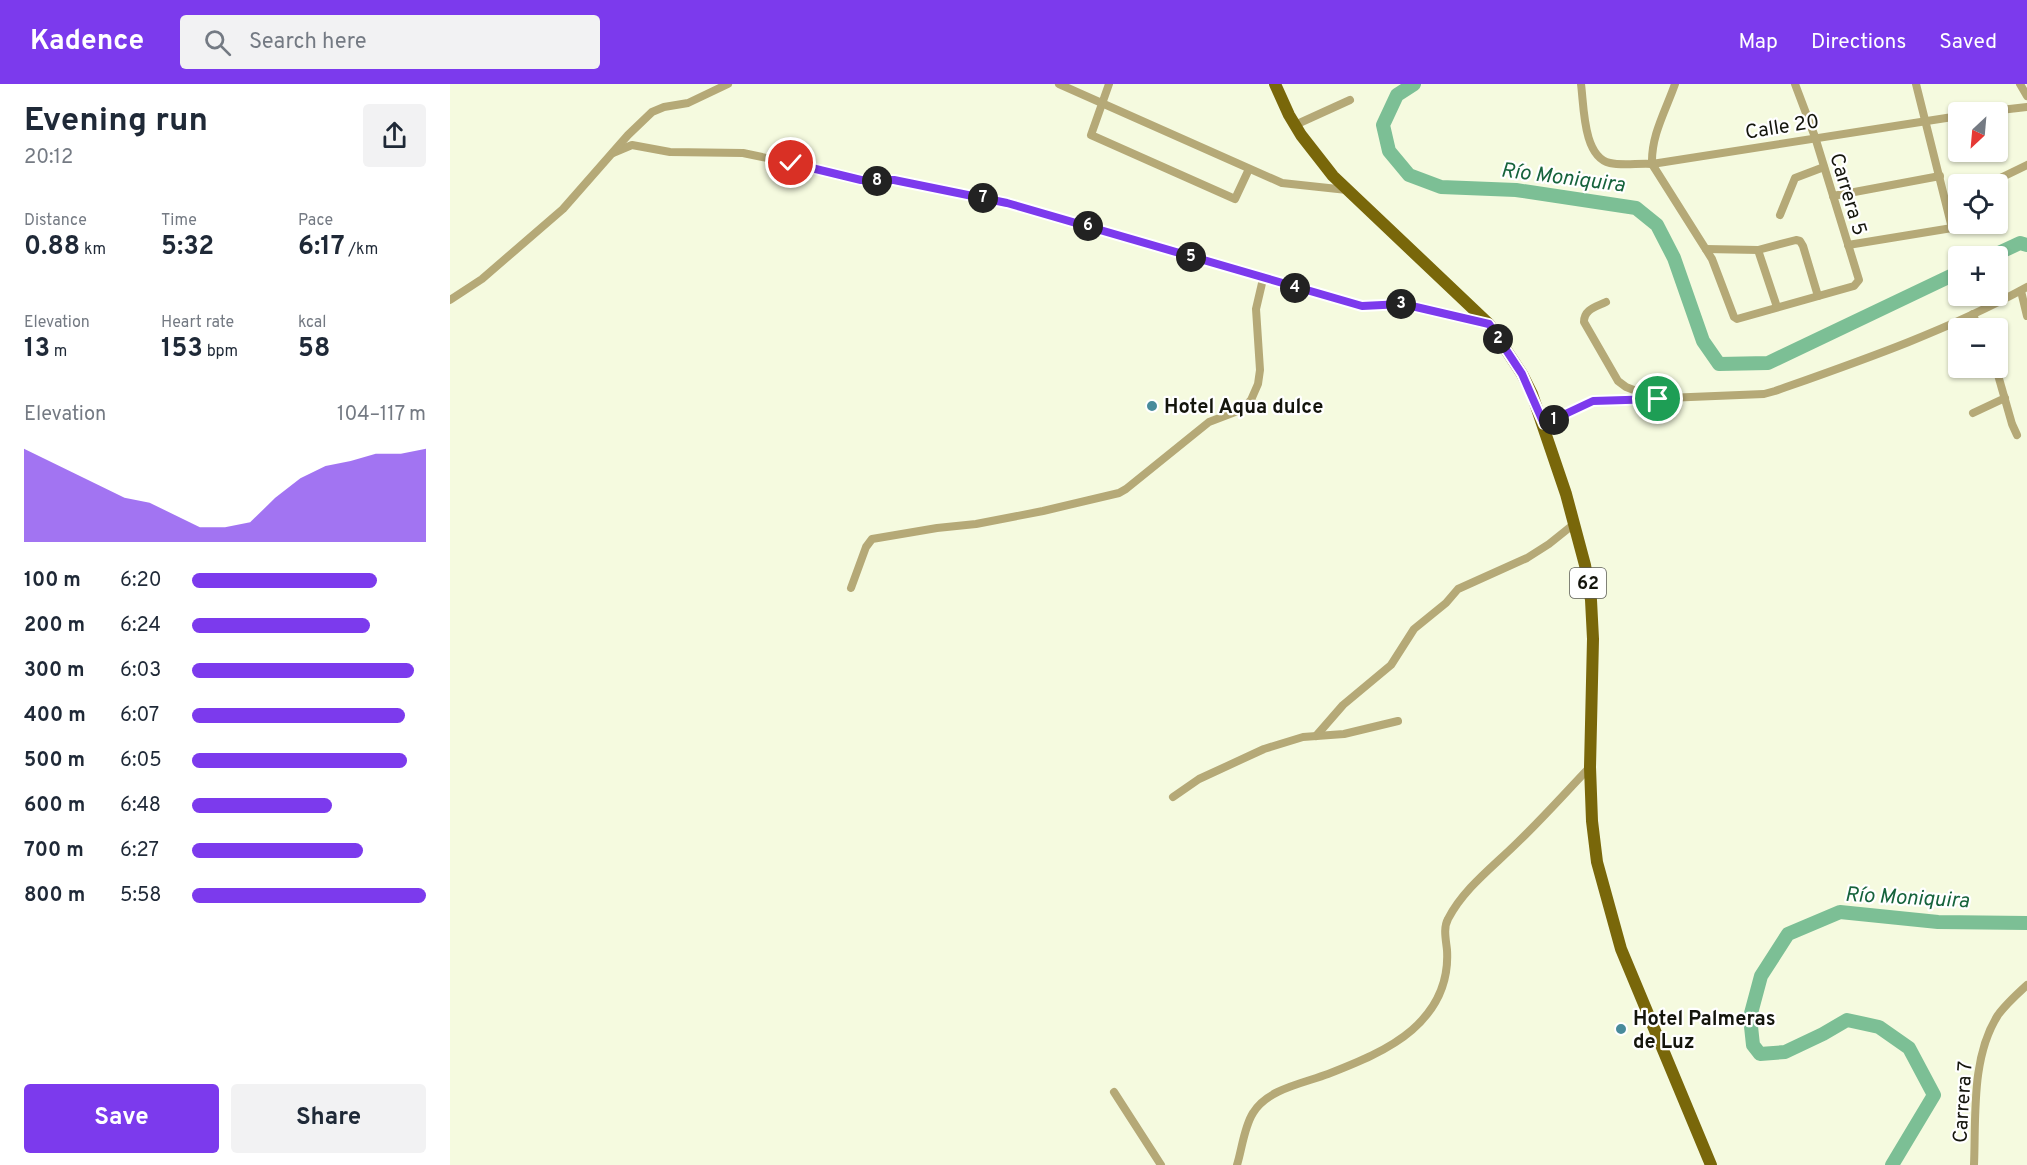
<!DOCTYPE html>
<meta charset="utf-8">
<style>
body{margin:0;font-family:Overpass,sans-serif;background:#f2f2f3;color:#1f2937;height:100vh;display:flex;flex-direction:column;font-size:22px;white-space:nowrap}
*{box-sizing:border-box;margin:0}
p{font-size:20px;color:#747a83}
.icon{flex:none;width:33px;height:33px;fill:none;stroke:currentColor;stroke-width:2;stroke-linecap:round;stroke-linejoin:round}
.map{position:relative;flex:1;overflow:hidden}
.side{display:flex;flex-direction:column;background:#fff;width:450px}
.side>*{flex:none}
.needle{width:39px;rotate:206deg}
.tools{position:absolute;left:1498px;top:18px;display:grid;gap:12px}
.tools a{display:grid;place-items:center;width:60px;height:60px;border-radius:6px;background:#fff;box-shadow:0 2px 4px #0004;font-size:30px}
.pin{position:absolute;display:grid;place-items:center;width:51px;height:51px;color:#fff;margin:-26px;border:3px solid #fff;border-radius:50%;box-shadow:0 2px 6px #0007}
.km{position:absolute;width:30px;height:30px;margin:-15px;border-radius:50%;background:#222;color:#fff;font-size:16px;line-height:30px;text-align:center}
.round{display:grid;place-items:center;flex:none;width:63px;height:63px;border-radius:6px;background:#f2f2f3}
.headline{display:flex;align-items:center;justify-content:space-between;height:102px;padding:0 24px}
h1{font-size:33px;font-weight:700;line-height:45px}
.metrics{display:grid;grid-template-columns:repeat(3,1fr);gap:9px;height:102px;padding:6px 24px}
.metrics div{display:grid;align-content:center}
.metrics b{font-size:26px;font-weight:700}
.metrics small{font-size:16px;font-weight:400}
.metrics p{font-size:16px}
.chart{height:168px;padding:12px 24px}
.chart p{display:flex;justify-content:space-between}
.chart svg{width:100%;height:108px;margin-top:6px;fill:#7c3aed;opacity:.7}
.primary-button{display:flex;gap:12px;margin-top:auto;padding:12px 24px}
.primary-button a{flex:1;height:69px;border-radius:6px;background:#7c3aed;color:#fff;font-size:24px;font-weight:700;line-height:69px;text-align:center}
.primary-button a+a{background:#f2f2f3;color:#1f2937}
ul{padding:0 24px;list-style:none;font-size:20px}
li{display:grid;grid-template-columns:96px 72px 1fr;align-items:center;height:45px}
li i{height:15px;border-radius:8px;background:#7c3aed}
header{display:flex;align-items:center;gap:36px;box-sizing:border-box;height:84px;padding:0 30px;background:#7c3aed;color:#fff}
header strong{font-size:28px}
nav{display:flex;gap:33px;margin-inline-start:auto;font-size:21px}
.search{width:420px;height:54px;background:#f2f2f3;display:flex;align-items:center;gap:15px;box-sizing:border-box;padding:0 21px;border-radius:6px;color:#747a83;font-size:22px}
main{display:flex;flex:1;min-height:0}
.map>svg:first-child{display:block}
.lines{fill:none;stroke-linecap:round;stroke-linejoin:round}
.river{stroke:#7cbf95;stroke-width:14}
.minor{stroke:#b5a977;stroke-width:8}
.primary{stroke:#79670a;stroke-width:12}
.route-casing{stroke:#fff;stroke-width:12}
.route{stroke:#7c3aed;stroke-width:8}
.poi-dot{fill:#488b9b;stroke:#fff;stroke-width:2}
.labels{text-anchor:middle;stroke-width:4.5;stroke-linejoin:round;paint-order:stroke}
.shield{fill:#fff;stroke:#5a5b55;stroke-width:1.5}
.shield-label{font-size:18px;font-weight:bold;fill:#14150c}
.street-label{font-size:20px;fill:#14150c;stroke:#fff}
.poi-label{font-size:20px;font-weight:bold;fill:#14150c;stroke:#fff;text-anchor:start}
.water-label{font-size:21px;font-style:italic;fill:#16633c;stroke:#fff}
</style>
<header>
<strong>Kadence</strong>
<div class="search"><svg class="icon" aria-label="search" viewBox="0 0 24 24"><circle cx="10" cy="10" r="6"/><path d="M15 15l6 6"/></svg>Search here</div>
<nav><a>Map</a><a>Directions</a><a>Saved</a></nav>
</header>
<main>
<section class="side">
<div class="headline"><div><h1>Evening run</h1><p>20:12</p></div><a class="round"><svg class="icon" aria-label="share" viewBox="0 0 24 24"><path d="M12 15V3M7 8l5-5 5 5M5 13v7h14v-7"/></svg></a></div>
<div class="metrics">
<div><p>Distance</p><b>0.88<small> km</small></b></div>
<div><p>Time</p><b>5:32</b></div>
<div><p>Pace</p><b>6:17<small> /km</small></b></div>
</div>
<div class="metrics">
<div><p>Elevation</p><b>13<small> m</small></b></div>
<div><p>Heart rate</p><b>153<small> bpm</small></b></div>
<div><p>kcal</p><b>58</b></div>
</div>
<div class="chart"><p><span>Elevation</span>104–117 m</p>
<svg viewBox="0 0 160 44" preserveAspectRatio="none"><path d="M0 44V6L10 11L20 16L30 21L40 26L50 28L60 33L70 38L80 38L90 36L100 26L110 18L120 13L130 11L140 8L150 8L160 6V44z"/></svg>
</div>
<ul>
<li><b>100 m</b>6:20<i style="width:79%"></i></li>
<li><b>200 m</b>6:24<i style="width:76%"></i></li>
<li><b>300 m</b>6:03<i style="width:95%"></i></li>
<li><b>400 m</b>6:07<i style="width:91%"></i></li>
<li><b>500 m</b>6:05<i style="width:92%"></i></li>
<li><b>600 m</b>6:48<i style="width:60%"></i></li>
<li><b>700 m</b>6:27<i style="width:73%"></i></li>
<li><b>800 m</b>5:58<i style="width:100%"></i></li>
</ul>
<div class="primary-button"><a>Save</a><a>Share</a></div>
</section>
<div class="map">
<svg width="1577" height="1081" viewBox="0 0 1577 1081">
<rect width="100%" height="100%" fill="#f5fadf"/>
<g class="lines">
<g class="river">
<polyline points="964,0 947,11 933,41 939,67 959,91 991,103 1066,106 1186,124 1207,141 1224,174 1253,257 1269,280 1318,279 1509,188"/>
<polyline points="1542,172 1570,159 1577,161"/>
<polyline points="1442,1081 1484,1011 1459,964 1429,943 1397,936 1373,950 1335,968 1310,970 1303,961 1300,933 1311,892 1338,850 1390,828 1488,838 1577,839"/>
</g>
<g class="minor">
<polyline points="609,0 832,99 897,106"/>
<polyline points="659,0 641,51 785,115 799,85"/>
<path d="M1131,0C1134,22 1133,73 1160,79C1172,82 1189,79 1202,80L1509,32"/>
<path d="M1225,0C1216,26 1201,51 1202,80L1262,175L1284,233L1287,235L1404,202L1409,196L1365,53L1345,0"/>
<polyline points="1570,0 1577,12"/>
<polyline points="1533,28 1577,23"/>
<polyline points="845,41 900,16"/>
<polyline points="163,69 182,61 220,68 293,69 392,90 410,96 444,96 470,101 557,119 912,222 953,220 1036,240"/>
<polyline points="1538,100 1577,81"/>
<polyline points="1383,112 1490,92"/>
<polyline points="1330,131 1345,94 1374,83"/>
<polyline points="1398,161 1502,144 1466,0"/>
<polyline points="1256,165 1308,166 1346,156 1350,157 1353,162 1368,212"/>
<polyline points="1308,166 1327,223"/>
<polyline points="1571,207 1577,232"/>
<polyline points="0,216 32,195 113,125 178,51 202,28 214,23 238,19 278,0"/>
<path d="M1156,218C1146,223 1134,225 1134,238L1168,297L1176,303L1202,313"/>
<polyline points="1523,230 1528,244"/>
<polyline points="1546,284 1562,340 1567,351"/>
<polyline points="1523,329 1555,314"/>
<path d="M1094,340L1143,317L1314,310L1325,307C1410,277 1497,247 1577,203"/>
<polyline points="401,504 416,463 422,455 487,444 526,440 593,427 669,409 676,405 759,338 793,325 801,316 808,300 810,286 806,225 813,195"/>
<polyline points="866,652 893,621 941,581 964,545 996,519 1008,505 1077,474 1099,460 1124,440"/>
<polyline points="723,713 749,695 814,665 853,653 894,650 948,637"/>
<polyline points="664,1008 711,1081"/>
<path d="M787,1081C792,1065 794,1043 803,1029C817,1005 854,999 878,990C906,979 939,966 962,946C986,925 999,898 997,866C996,856 993,844 998,835C1014,804 1044,782 1068,758C1093,734 1116,708 1140,683"/>
<path d="M1524,1081C1526,1033 1521,973 1548,931C1556,920 1567,910 1577,901"/>
</g>
<polyline class="primary" points="825,0 839,31 851,51 883,92 1039,240 1072,290 1082,310 1116,410 1135,481 1141,516 1143,555 1140,683 1142,737 1147,778 1171,865 1261,1081"/>
</g>
<g class="lines">
<defs>
<polyline id="route" points="341,79 411,96 444,96 557,119 912,222 953,220 1039,240 1072,290 1094,340 1143,317 1208,315"/>
</defs>
<use href="#route" class="route-casing"/>
<use href="#route" class="route"/>
</g>
<g class="poi-dot">
<circle cx="702" cy="322" r="6"/>
<circle cx="1171" cy="945" r="6"/>
</g>
<g class="labels">
<rect class="shield" x="1120" y="484" width="36" height="30" rx="4.5"/>
<g class="shield-label">
<text x="1138" y="505">62</text>
</g>
<g class="street-label">
<text transform="translate(1332 42) rotate(-9)" y="7">Calle 20</text>
<text transform="translate(1399 110) rotate(73)" y="7">Carrera 5</text>
<text transform="translate(1512 1018) rotate(-86)" y="7">Carrera 7</text>
</g>
<g class="poi-label">
<text x="714" y="329">Hotel Aqua dulce</text>
<text x="1183" y="941">Hotel Palmeras<tspan x="1183" dy="23">de Luz</tspan></text>
</g>
<g class="water-label">
<text transform="translate(1113 93) rotate(7)" y="7">Río Moniquira</text>
<text transform="translate(1457 813) rotate(3)" y="7">Río Moniquira</text>
</g>
</g>
</svg>
<div class="tools">
<a><svg class="needle" viewBox="-14 -14 28 28"><path d="M0-13l5 13h-10z" fill="#e53935"/><path d="M0 13l5-13h-10z" fill="#747a83"/></svg></a>
<a><svg class="icon" aria-label="locate" viewBox="0 0 24 24"><circle cx="12" cy="12" r="6"/><path d="M12 2v4M12 18v4M2 12h4M18 12h4"/></svg></a>
<a>+</a>
<a>−</a>
</div>
<div class="pin" style="left:1208px;top:315px;background:#1e9e55"><svg class="icon" aria-label="arrive" viewBox="0 0 24 24"><path d="M6 21V4h12l-3 4 3 4H6"/></svg></div>
<div class="pin" style="left:341px;top:79px;background:#d93025"><svg class="icon" aria-label="check" viewBox="0 0 24 24"><path d="M5 12l5 5 9-10"/></svg></div>
<b class="km" style="left:1104px;top:336px">1</b>
<b class="km" style="left:1048px;top:255px">2</b>
<b class="km" style="left:951px;top:220px">3</b>
<b class="km" style="left:845px;top:204px">4</b>
<b class="km" style="left:741px;top:173px">5</b>
<b class="km" style="left:638px;top:142px">6</b>
<b class="km" style="left:533px;top:114px">7</b>
<b class="km" style="left:427px;top:97px">8</b>
</div>
</main>
